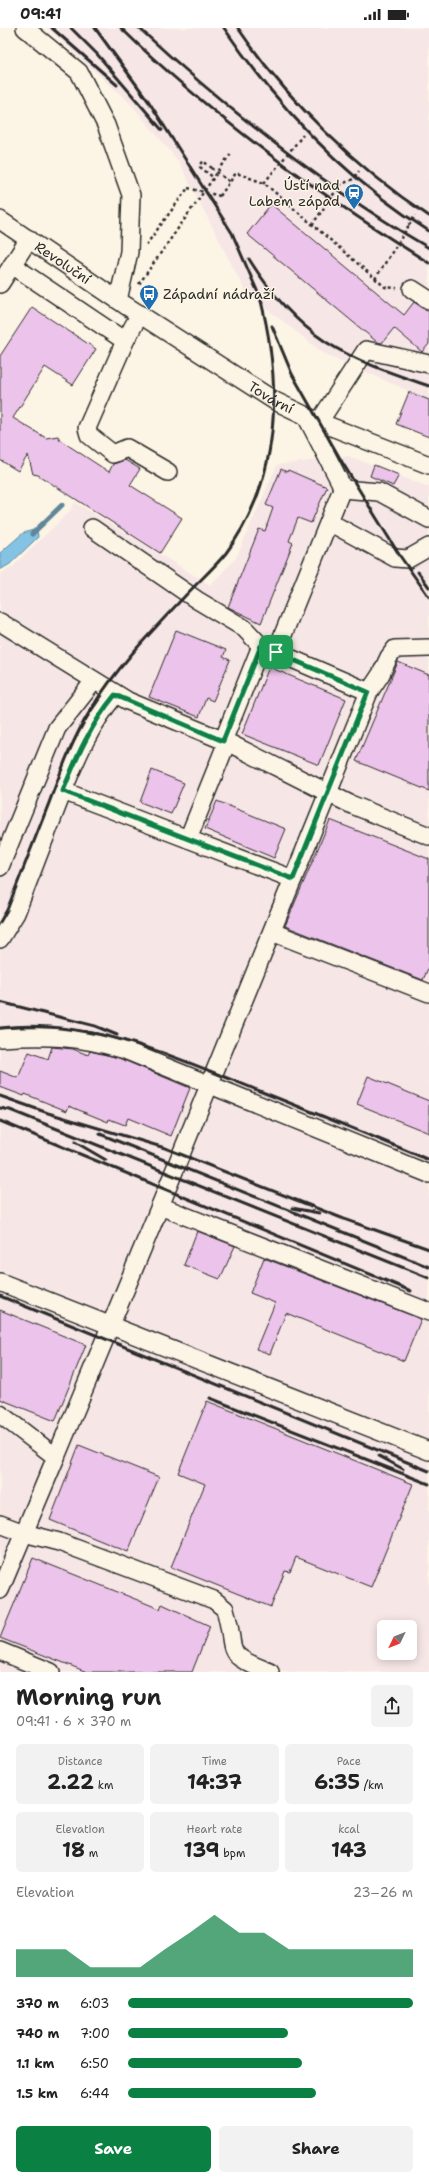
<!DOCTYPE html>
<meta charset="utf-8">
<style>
body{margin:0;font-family:"Shantell Sans",sans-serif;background:#f2f2f2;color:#222;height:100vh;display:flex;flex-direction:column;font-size:15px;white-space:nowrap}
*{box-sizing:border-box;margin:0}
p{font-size:13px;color:#767676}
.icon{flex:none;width:22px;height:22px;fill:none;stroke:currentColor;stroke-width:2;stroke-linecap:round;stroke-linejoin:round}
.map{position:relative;height:1644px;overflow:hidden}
.side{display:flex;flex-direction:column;background:#fff;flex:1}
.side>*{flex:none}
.needle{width:26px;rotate:227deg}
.buttons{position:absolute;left:377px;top:1592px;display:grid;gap:8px}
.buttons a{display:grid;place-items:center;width:40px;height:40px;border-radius:6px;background:#fff;box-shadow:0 2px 10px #0003;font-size:20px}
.pin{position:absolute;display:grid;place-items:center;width:34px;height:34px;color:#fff;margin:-17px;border-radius:8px;box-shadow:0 2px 6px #0006}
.round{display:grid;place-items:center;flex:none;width:42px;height:42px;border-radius:6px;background:#f2f2f2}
.headline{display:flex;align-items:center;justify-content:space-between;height:68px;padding:0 16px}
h1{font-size:22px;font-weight:700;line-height:30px}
.figures{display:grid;grid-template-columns:repeat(3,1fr);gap:6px;height:68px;padding:4px 16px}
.figures div{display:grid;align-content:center;border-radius:6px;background:#f2f2f2;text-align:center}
.figures b{font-size:20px;font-weight:700}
.figures small{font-size:11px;font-weight:400}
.figures p{font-size:11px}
.chart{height:112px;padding:8px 16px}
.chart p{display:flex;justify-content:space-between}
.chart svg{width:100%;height:72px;margin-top:4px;fill:#0b8043;opacity:.7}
.cta{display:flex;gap:8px;margin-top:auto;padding:8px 16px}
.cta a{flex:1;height:46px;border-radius:6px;background:#0b8043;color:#fff;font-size:16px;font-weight:700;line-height:46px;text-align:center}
.cta a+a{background:#f2f2f2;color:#222}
ul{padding:0 16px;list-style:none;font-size:13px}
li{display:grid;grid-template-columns:64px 48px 1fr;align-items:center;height:30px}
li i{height:10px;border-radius:5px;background:#0b8043}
.status{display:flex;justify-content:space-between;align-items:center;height:28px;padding:0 20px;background:#fff;direction:ltr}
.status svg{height:11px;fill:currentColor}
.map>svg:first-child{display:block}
.built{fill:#f7e6e6;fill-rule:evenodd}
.water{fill:#84c3e4;stroke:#60869a}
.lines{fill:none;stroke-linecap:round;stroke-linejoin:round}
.stream{stroke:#60869a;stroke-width:5}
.building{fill:#ecc3ea;stroke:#2b2b2b}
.minor-casing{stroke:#2b2b2b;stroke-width:20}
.path{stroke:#2b2b2b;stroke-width:2.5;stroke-dasharray:3 3;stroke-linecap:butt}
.minor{stroke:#fcf5e5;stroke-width:17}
.rail{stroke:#2b2b2b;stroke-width:3}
.path-bridge{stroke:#2b2b2b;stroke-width:2.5;stroke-dasharray:3 3;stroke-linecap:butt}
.route-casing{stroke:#fff;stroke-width:8}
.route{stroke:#0b8043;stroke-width:5}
.labels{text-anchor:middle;stroke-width:3;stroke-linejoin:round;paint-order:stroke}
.poi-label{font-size:14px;fill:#2b2b2b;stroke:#fcf5e5;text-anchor:end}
.street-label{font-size:14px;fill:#2b2b2b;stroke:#fcf5e5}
</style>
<div class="status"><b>09:41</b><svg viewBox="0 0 49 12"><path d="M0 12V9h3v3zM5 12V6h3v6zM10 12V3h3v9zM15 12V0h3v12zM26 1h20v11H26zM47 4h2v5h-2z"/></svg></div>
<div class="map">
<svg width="429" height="1644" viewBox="0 0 429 1644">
<rect width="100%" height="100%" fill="#fcf5e5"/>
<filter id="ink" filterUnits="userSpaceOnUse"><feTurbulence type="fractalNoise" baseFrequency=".025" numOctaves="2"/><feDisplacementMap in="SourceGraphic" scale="8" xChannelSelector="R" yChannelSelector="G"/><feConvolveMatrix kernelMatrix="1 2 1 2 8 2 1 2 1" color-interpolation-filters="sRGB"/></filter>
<g filter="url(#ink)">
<g class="built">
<polygon points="47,0 429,0 429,372 323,325 246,264 178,133 131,76"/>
<path d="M348,428L429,459V1644H0V546L12,539L69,484L75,474L210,557L236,530L277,437ZM384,1599H410V1625H384Z"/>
</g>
<polygon class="water" points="37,501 38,509 10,536 0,542 0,525 23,505"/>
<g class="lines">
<polyline class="stream" points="32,506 62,477"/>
</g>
<g class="building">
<polygon points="271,176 404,287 414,274 429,284 429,316 422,324 394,300 382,315 377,314 247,206"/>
<polygon points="32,279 96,321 73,357 45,339 13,390 46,410 58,408 60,412 109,444 113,436 125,432 140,441 130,457 182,490 160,525 38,447 33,446 28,427 18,443 0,432 0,328"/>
<polygon points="409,364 429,372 429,409 396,396"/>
<polygon points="374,437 399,447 393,458 370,448"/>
<polygon points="281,441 287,444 288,442 327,459 311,495 298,490 289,513 293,515 261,595 228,579 259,501 265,503 273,480 266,477"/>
<polygon points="176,602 226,622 223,629 230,632 213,673 206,670 199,689 149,669"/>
<polygon points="398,634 429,647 429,763 356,733"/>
<polygon points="269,639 346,671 319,737 242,706"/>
<polygon points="152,742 184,755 171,786 140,774"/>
<polygon points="217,773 286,801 274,830 205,801"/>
<polygon points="330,792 429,831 429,938 423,952 285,898"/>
<polygon points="52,1019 73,1021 88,1027 90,1023 119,1030 190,1060 171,1108 128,1090 125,1097 109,1091 108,1094 69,1078 67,1083 25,1066 24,1068 0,1059 0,1043 18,1050 29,1024 48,1031"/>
<polygon points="368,1048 429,1073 429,1105 357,1076"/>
<polygon points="197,1203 235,1218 220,1251 184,1237"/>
<polygon points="264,1230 421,1291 404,1333 286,1285 270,1326 256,1321 275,1275 250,1265"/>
<polygon points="0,1282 86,1317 55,1393 0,1371"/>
<polygon points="207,1373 413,1456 371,1559 296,1529 290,1544 285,1543 271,1579 171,1539 205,1456 178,1445"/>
<polygon points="79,1417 159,1449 128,1524 50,1492"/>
<polygon points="33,1530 160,1581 162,1576 210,1598 192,1644 87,1644 0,1610"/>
</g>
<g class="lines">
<defs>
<g id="minor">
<polyline points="25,0 79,44 106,97 131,167 129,224 118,272"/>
<path id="s1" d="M0,192L125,277L275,373L319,394L429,437"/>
<polyline points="12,237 125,313"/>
<polyline points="0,256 29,211"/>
<polyline points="412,261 429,272"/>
<polyline points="140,286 125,313 87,400 89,407 113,426 127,420 168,444"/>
<polyline points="306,388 340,454 342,461 379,464 429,491"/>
<polyline points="319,394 366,322 429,336"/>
<polyline points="342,461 276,624 369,664"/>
<polyline points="329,494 395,530 408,531 429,519"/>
<polyline points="92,500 197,572 244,600 261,618 276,624"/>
<polyline points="0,594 128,673 227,714 350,776 429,808"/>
<polyline points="429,620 395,621 389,629 381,646 369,664 160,1178 429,1284"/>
<path d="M115,667C91,696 77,728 63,763L188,811"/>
<polyline points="223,713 261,618"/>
<polyline points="227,714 188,811 293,851"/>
<polyline points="0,839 57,700 94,653"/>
<polyline points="272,904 429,965"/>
<polyline points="0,911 16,885 63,763"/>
<path d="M0,1010C45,1007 78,1008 122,1021L429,1146"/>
<polyline points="0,1254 429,1423"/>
<polyline points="0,1386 56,1429 160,1178"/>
<path d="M0,1496L24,1505L59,1514L214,1572L225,1581C238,1625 220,1625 270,1644"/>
<polyline points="0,1562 56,1429"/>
<polyline points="0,1623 51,1644"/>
</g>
</defs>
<use href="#minor" class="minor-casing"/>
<g class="path">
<polyline points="212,140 203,133 200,139 214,150"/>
<polyline points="222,148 230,154"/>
<polyline points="264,155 303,107"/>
<polyline points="220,168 236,145 264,155 385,259 397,260"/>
<polyline points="312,197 340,157 353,151 359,143"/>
<polyline points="146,217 188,160"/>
<polyline points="375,251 408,199 407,196 410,196 415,187"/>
<polyline points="139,256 231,125"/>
</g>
<use href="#minor" class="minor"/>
<g class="rail">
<polyline points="52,0 117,57"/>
<polyline points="71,0 97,26 162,102"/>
<polyline points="95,0 149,74 232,205 262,274"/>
<path d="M121,0C213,90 320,167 429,235"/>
<path d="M139,0C228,82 324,159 429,220"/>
<path d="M224,0C278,79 347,152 429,203"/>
<path d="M238,0C288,73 355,139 429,188"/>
<path d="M249,231C269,263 294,293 326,314C357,334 394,346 429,358"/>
<polyline points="272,298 292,346 342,434 400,528 429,569"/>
<polyline points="418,544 429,559"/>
<path d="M0,894L7,882C21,846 35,810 49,775C61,743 72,712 90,683C116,640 151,604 185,568C198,554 214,540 226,525C282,450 282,355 260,269"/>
<polyline points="0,974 95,998 117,1007"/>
<path d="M0,1000C87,989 178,1030 257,1062C315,1085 372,1108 429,1132"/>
<polyline points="0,1068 48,1085 165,1120 344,1191 429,1221"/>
<polyline points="0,1080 10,1082 429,1250"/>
<polyline points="0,1093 411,1263"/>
<polyline points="100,1106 429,1239"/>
<polyline points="75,1114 106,1132"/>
<polyline points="292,1180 319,1185"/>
<polyline points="0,1268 429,1443"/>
<polyline points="210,1370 429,1456"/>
<polyline points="379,1428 403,1441"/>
</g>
<g class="path-bridge">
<polyline points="212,140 222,148"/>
<polyline points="188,160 220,168"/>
</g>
</g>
</g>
<g class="lines" filter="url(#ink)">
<defs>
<path id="route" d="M261,618L368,664L293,851L63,763C77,728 91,696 115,667L223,713Z"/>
</defs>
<use href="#route" class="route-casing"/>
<use href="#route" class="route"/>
</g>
<defs>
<symbol id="station-pin" viewBox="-11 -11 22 30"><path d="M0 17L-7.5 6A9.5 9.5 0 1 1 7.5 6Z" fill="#1f6fb2" stroke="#fcf5e5"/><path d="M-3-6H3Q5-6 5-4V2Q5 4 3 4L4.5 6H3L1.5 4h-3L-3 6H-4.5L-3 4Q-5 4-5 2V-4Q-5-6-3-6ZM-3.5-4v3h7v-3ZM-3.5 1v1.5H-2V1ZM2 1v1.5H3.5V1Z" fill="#fff"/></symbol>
<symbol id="bus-pin" viewBox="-11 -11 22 30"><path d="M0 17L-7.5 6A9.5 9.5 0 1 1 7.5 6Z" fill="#1f6fb2" stroke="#fcf5e5"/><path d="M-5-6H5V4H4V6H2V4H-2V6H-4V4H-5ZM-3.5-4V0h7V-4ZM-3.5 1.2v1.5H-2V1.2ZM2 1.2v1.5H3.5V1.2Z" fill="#fff"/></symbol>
</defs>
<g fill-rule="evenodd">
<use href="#station-pin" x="343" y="154" width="22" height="30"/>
<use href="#bus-pin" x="138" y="255" width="22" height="30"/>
</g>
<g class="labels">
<g class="poi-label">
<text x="340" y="162">Ústí nad<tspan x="340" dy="16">Labem západ</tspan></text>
<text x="163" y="271" text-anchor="start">Západní nádraží</text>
</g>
<g class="street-label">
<text dy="5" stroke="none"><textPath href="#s1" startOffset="76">Revoluční</textPath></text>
<text dy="5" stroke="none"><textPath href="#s1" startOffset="324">Tovární</textPath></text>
</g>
</g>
</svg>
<div class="buttons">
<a><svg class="needle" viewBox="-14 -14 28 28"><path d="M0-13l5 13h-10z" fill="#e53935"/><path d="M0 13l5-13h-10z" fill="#767676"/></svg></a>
</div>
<div class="pin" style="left:276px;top:624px;background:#1e9e55"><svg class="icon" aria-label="arrive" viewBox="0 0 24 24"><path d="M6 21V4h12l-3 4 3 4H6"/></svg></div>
</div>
<section class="side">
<div class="headline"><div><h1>Morning run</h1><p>09:41 · 6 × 370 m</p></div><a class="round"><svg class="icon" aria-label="share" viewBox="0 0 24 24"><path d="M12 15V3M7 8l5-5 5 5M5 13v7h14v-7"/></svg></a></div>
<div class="figures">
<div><p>Distance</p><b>2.22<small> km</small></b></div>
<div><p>Time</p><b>14:37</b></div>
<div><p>Pace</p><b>6:35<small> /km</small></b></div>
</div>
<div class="figures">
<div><p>Elevation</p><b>18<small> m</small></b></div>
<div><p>Heart rate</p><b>139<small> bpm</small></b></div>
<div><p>kcal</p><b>143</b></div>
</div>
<div class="chart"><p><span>Elevation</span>23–26 m</p>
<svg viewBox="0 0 160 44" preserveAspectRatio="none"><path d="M0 44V27L10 27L20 27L30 38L40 38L50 38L60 27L70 17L80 6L90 17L100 17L110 27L120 27L130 27L140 27L150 27L160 27V44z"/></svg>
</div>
<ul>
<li><b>370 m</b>6:03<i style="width:100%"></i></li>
<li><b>740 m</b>7:00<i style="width:56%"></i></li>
<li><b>1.1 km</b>6:50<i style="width:61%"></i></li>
<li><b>1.5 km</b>6:44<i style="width:66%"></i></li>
</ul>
<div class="cta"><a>Save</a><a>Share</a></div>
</section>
